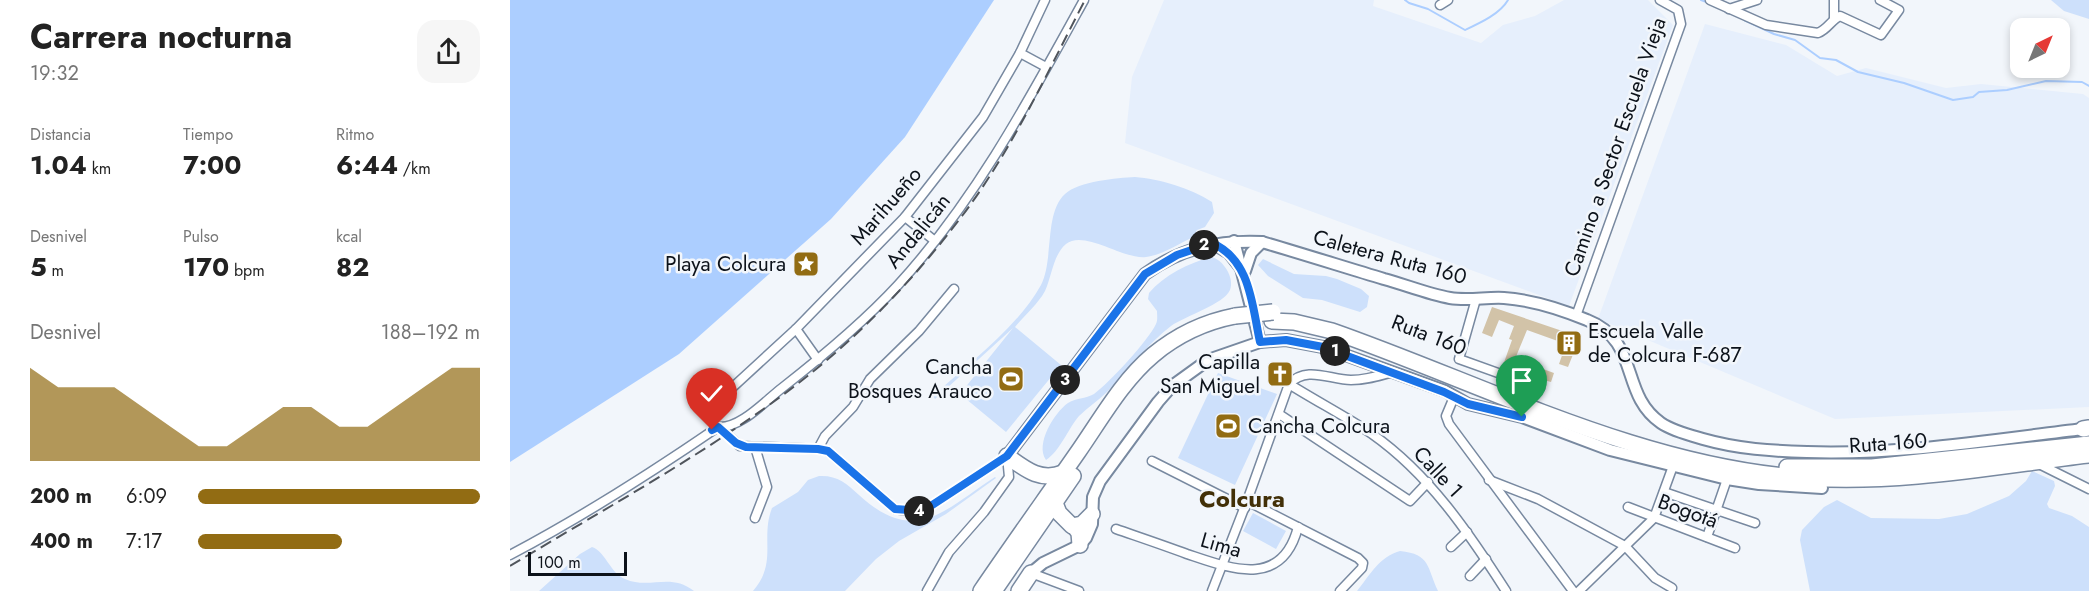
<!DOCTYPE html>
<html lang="es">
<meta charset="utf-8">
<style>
body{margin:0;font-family:Jost,sans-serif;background:#f6f6f6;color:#222;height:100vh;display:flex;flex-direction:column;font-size:22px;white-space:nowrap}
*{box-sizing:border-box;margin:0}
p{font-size:20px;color:#767676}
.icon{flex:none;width:33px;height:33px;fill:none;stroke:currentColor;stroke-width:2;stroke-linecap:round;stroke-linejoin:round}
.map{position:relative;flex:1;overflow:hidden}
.panel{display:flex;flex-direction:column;background:#fff;width:510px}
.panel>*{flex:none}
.needle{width:39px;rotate:43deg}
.tools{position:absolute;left:1500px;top:18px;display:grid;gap:12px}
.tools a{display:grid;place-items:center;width:60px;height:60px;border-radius:12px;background:#fff;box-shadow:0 3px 9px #0003;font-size:30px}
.scale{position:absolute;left:18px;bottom:15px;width:99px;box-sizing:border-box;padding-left:6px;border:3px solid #0c121a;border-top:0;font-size:16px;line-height:21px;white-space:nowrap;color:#0c121a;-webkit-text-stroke:4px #f2f6fb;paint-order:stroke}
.pin{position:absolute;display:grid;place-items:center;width:51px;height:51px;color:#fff;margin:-62px -26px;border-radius:50% 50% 50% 0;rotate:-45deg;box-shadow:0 0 6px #0007}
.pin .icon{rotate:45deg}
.km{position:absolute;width:30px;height:30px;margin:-15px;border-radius:50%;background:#222;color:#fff;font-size:16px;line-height:30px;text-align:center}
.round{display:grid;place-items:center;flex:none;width:63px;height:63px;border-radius:18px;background:#f6f6f6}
.summary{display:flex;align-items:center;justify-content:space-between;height:102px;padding:0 30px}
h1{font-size:33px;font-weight:700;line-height:45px}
.metrics{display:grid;grid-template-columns:repeat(3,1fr);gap:9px;height:102px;padding:6px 30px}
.metrics div{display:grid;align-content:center}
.metrics b{font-size:26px;font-weight:700}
.metrics small{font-size:16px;font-weight:400}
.metrics p{font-size:16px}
.chart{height:168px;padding:12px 30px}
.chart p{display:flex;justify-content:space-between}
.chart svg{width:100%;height:108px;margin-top:6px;fill:#926c13;opacity:.7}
ul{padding:0 30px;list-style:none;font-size:20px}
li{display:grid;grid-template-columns:96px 72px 1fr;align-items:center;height:45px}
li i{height:15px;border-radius:8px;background:#926c13}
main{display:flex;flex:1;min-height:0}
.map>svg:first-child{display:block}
.built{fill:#e6effc}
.green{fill:#cde0fb}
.water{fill:#acceff}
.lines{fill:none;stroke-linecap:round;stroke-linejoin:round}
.stream{stroke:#acceff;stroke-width:2}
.building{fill:#d2c3a8}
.street-casing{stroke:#7889a0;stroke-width:11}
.secondary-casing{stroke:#7889a0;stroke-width:14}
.highway-casing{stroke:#7889a0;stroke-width:18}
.street{stroke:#fff;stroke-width:8}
.secondary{stroke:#fff;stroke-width:10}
.highway{stroke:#fff;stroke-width:15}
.rail{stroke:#50555c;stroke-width:2;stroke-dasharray:12 6;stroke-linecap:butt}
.highway-bridge-casing{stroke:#7889a0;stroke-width:18;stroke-linecap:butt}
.highway-bridge{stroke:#fff;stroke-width:15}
.route-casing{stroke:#fff;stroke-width:12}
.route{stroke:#1a73e8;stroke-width:8}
.labels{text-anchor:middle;stroke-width:5;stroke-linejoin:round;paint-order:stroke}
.street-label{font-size:21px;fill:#0c121a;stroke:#f2f6fb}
.poi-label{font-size:21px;fill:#0c121a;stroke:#f2f6fb;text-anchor:end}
.quarter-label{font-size:24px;font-weight:bold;fill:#423008;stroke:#f2f6fb}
</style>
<main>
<section class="panel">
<div class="summary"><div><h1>Carrera nocturna</h1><p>19:32</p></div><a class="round"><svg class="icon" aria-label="share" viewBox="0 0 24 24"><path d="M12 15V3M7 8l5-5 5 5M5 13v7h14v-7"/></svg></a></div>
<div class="metrics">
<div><p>Distancia</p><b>1.04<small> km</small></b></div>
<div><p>Tiempo</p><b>7:00</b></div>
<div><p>Ritmo</p><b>6:44<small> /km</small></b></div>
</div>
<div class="metrics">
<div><p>Desnivel</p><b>5<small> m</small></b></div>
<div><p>Pulso</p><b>170<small> bpm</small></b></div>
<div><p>kcal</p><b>82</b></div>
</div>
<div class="chart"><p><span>Desnivel</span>188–192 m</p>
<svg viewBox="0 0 160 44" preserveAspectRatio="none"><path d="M0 44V6L10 14L20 14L30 14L40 22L50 30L60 38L70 38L80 30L90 22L100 22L110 30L120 30L130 22L140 14L150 6L160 6V44z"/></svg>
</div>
<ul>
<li><b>200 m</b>6:09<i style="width:100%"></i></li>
<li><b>400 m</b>7:17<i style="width:51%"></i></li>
</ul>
</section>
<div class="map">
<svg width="1579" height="591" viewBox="0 0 1579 591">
<rect width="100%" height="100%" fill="#f2f6fb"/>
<g class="built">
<polygon points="654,0 864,0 863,6 971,43 993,25 1025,16 1054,0 1138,0 1163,25 1059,306 615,143 622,77"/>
<polygon points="1195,24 1276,45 1327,76 1356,68 1436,88 1471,84 1573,94 1579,98 1579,407 1325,419 1088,319"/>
</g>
<g class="green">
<polygon points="1541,0 1579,0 1579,19 1554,11"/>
<path d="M625,177C649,179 681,188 702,202L704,213L695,227L687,230L683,237C669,244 652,255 636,257C614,260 574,229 556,244C543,255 542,276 535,291C528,304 515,315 505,327L551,365L496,432L450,394L503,328L425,399L423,396C458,364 508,327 531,285C544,260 534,213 555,194C569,181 607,178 625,177Z"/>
<path d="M701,257C713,259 725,278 720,290C714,304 675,316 661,326C638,344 617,370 597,392C588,401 578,407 569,416C558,429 550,451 536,460C525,444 544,413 558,403C565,398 576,399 584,394C599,383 638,341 646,324C648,320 647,315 647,311L638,299L639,293C654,275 679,263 701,257Z"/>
<polygon points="753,259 784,274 816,276 827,279 851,289 859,296 857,307 850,312 812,300 793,298 758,276 748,265"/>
<polygon points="708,373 767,394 725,485 668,458"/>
<polygon points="1522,471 1544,481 1545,486 1537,504 1539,508 1562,516 1579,527 1579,591 1300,591 1290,540 1292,530 1314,507 1327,500 1361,518 1429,519 1457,514 1499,496 1516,481"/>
<path d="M309,476C327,475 336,483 349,495C405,546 433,511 485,477L486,478L436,514L389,541L366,559L335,591H243C268,562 250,539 262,508L288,492L298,480Z"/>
<polygon points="743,513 776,531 766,549 733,531"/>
<path d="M82,547C96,552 100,573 115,579C140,590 160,572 184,591H29L70,554Z"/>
<path d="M890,551C921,554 917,568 928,591H847C860,575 869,557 890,551Z"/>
</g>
<polygon class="water" points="0,0 484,0 395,137 321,219 169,354 0,462"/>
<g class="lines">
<g class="stream">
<path d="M895,0L899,3L918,9L955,30C970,23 990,14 998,0"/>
<polyline points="1191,0 1199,3"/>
<polyline points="1234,20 1264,34 1285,40 1310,58 1326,60 1348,72 1394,83 1443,100 1463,97 1469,92 1497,90 1536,81 1572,82 1579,86"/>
</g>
</g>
<polygon class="building" points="982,307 1070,337 1058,367 1049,364 1056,344 1017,330 1005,359 1044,373 1041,382 992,368 1002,340 999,339 1004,326 989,320 982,337 972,333"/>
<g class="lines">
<defs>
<g id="street">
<path d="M1200,0L1256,25L1308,33C1318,29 1321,20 1330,16L1371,35L1389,10L1370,0"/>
<polyline points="930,5 938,0"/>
<polyline points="1219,9 1247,0"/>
<polyline points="1324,19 1324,0"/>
<polyline points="510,53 536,67"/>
<polyline points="395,217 425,241"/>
<polyline points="966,299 949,359 1030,388"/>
<polyline points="1066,316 1171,24 1168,10 1150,0"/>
<polyline points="286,329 308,360"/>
<path d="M779,384C806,401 835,416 862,434C919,474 959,533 996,591"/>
<polyline points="944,397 936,416 939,424 1063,591"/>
<polyline points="769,414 900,501 918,482"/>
<polyline points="245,447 257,487 245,518"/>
<polyline points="308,449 315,436 343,407 360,379 409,331 444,289"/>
<polyline points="642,461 735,508"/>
<polyline points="1527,463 1579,489"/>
<polyline points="979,480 1028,499 1115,546 1145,578 1162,588"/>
<polyline points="1154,492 1245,523"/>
<polyline points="737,501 848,558 853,563 852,568 830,591"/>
<polyline points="1118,507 1225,548"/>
<path d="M606,529C629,537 653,545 677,554C719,568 772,590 788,527"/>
<polyline points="1197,537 1217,479"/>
<polyline points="941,547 957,532"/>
<path d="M0,555C72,517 141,473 208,427C230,429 255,401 272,388C313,356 353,323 388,285C465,201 519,100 574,0"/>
<polyline points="521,573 569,591"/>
<polyline points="960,576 976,559"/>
<polyline points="417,591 439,552 474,512 499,477 497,456 413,511 405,512 385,509 318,451 308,449 230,446 208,427 199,416 199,409 286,329 395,217 473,117 510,53 535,0"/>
<path d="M702,591L737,501L779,384C797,365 820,380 841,380C856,380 869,376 883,372"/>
<polyline points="1069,591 1144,518 1163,466"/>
</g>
<g id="secondary">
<polyline points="724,241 750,342"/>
<polyline points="702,243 719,253 730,267"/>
<polyline points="735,271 741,253 752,242"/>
<path d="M497,456L635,274C671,248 708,240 752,242C793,254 834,267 874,279C896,285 918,294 940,298C958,301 976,297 994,298C1021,300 1053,310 1077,320C1131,341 1109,394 1151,423C1163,431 1179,435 1193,439C1228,449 1262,451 1297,452C1390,455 1481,440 1573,429"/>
<polyline points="521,573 533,563 570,545 576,538 582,524 583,497 590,481 648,402 662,386 698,360 750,342 776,340 813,347 935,391 958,404 1012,417 1100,450 1217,479 1249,484 1312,488"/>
</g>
<g id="highway">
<path d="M762,321L784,322L822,331C976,385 1133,468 1298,478C1392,484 1486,466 1579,455"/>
<polyline points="1573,429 1579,428"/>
<path d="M497,456C515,469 530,482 553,473"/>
<polyline points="1277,467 1362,467 1579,444"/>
<polyline points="545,503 549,513 562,526 572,524 582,514"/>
<polyline points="565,527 569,533 570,545"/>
<path d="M471,591C503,544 536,498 568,452C591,419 612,381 643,355C667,335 694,322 725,316"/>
<polyline points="484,591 563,476"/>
<polyline points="509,591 521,573"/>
</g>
</defs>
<use href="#street" class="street-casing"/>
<use href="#secondary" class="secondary-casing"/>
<use href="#highway" class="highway-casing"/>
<use href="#street" class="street"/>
<use href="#secondary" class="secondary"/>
<use href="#highway" class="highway"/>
<path class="rail" d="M0,566C102,504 211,446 305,370C360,325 409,273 452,216C502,150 537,73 575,0"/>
<defs>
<polyline id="highway-bridge" points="725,316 763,312"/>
</defs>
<use href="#highway-bridge" class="highway-bridge-casing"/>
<use href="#highway-bridge" class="highway-bridge"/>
</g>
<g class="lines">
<defs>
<path id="route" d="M202,430L208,427L226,443L236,447L308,449L318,451L385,509L413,511L497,456L635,274L667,255L702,243C741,260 742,306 750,342L776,340L813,347L934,392L958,404L1012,417"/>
</defs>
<use href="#route" class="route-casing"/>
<use href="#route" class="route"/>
</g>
<defs>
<symbol id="sight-square" viewBox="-11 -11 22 22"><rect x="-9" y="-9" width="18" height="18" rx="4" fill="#926c13" stroke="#f2f6fb"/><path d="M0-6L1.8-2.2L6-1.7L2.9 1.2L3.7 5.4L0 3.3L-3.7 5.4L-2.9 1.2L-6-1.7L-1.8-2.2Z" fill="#fff"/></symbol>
<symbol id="building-square" viewBox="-11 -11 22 22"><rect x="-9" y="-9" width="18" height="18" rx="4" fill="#926c13" stroke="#f2f6fb"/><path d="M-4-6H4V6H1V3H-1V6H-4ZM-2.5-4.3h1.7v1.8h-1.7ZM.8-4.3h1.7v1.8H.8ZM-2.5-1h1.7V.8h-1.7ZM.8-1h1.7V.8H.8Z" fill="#fff"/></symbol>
<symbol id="church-square" viewBox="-11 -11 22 22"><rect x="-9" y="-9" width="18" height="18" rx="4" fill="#926c13" stroke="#f2f6fb"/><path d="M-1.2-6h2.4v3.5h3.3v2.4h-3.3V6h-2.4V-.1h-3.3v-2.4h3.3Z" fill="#fff"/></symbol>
<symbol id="stadium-square" viewBox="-11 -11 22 22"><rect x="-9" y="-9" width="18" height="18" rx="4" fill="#926c13" stroke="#f2f6fb"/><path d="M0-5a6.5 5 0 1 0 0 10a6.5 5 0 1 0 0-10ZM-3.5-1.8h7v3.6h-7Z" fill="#fff"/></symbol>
</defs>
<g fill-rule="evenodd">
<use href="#sight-square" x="281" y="249" width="30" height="30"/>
<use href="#building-square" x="1044" y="328" width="30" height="30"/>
<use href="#church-square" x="755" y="359" width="30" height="30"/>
<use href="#stadium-square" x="486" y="364" width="30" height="30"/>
<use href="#stadium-square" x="703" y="411" width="30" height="30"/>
</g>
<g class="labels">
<g class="street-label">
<text transform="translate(1105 147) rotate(-71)" y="7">Camino a Sector Escuela Vieja</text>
<text transform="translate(376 206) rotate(-49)" y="7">Marihueño</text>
<text transform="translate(408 231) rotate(-51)" y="7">Andalicán</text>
<text transform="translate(880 257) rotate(15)" y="7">Caletera Ruta 160</text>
<text transform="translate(919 335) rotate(21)" y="7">Ruta 160</text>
<text transform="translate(1378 443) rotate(-4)" y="7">Ruta 160</text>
<text transform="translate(928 472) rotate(47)" y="7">Calle 1</text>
<text transform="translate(1178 511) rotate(20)" y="7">Bogotá</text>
<text transform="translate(711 545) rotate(16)" y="7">Lima</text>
</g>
<g class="poi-label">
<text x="276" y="271">Playa Colcura</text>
<text x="1078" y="338" text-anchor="start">Escuela Valle<tspan x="1078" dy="24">de Colcura F-687</tspan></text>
<text x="750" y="369">Capilla<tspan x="750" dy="24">San Miguel</tspan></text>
<text x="482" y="374">Cancha<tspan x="482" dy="24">Bosques Arauco</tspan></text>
<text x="738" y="433" text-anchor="start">Cancha Colcura</text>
</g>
<g class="quarter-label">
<text x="732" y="507">Colcura</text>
</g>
</g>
</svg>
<div class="tools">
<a><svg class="needle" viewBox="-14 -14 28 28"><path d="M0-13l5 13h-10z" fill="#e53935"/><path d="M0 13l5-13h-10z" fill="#767676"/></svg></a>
</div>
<div class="scale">100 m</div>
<div class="pin" style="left:1012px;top:417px;background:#1e9e55"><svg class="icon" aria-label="arrive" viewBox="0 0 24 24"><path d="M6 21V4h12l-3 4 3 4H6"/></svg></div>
<div class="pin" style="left:202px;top:430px;background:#d93025"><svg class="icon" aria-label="check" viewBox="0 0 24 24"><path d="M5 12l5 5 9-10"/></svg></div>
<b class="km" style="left:825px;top:351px">1</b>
<b class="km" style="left:694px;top:245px">2</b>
<b class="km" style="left:555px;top:380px">3</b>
<b class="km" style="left:409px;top:511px">4</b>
</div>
</main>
